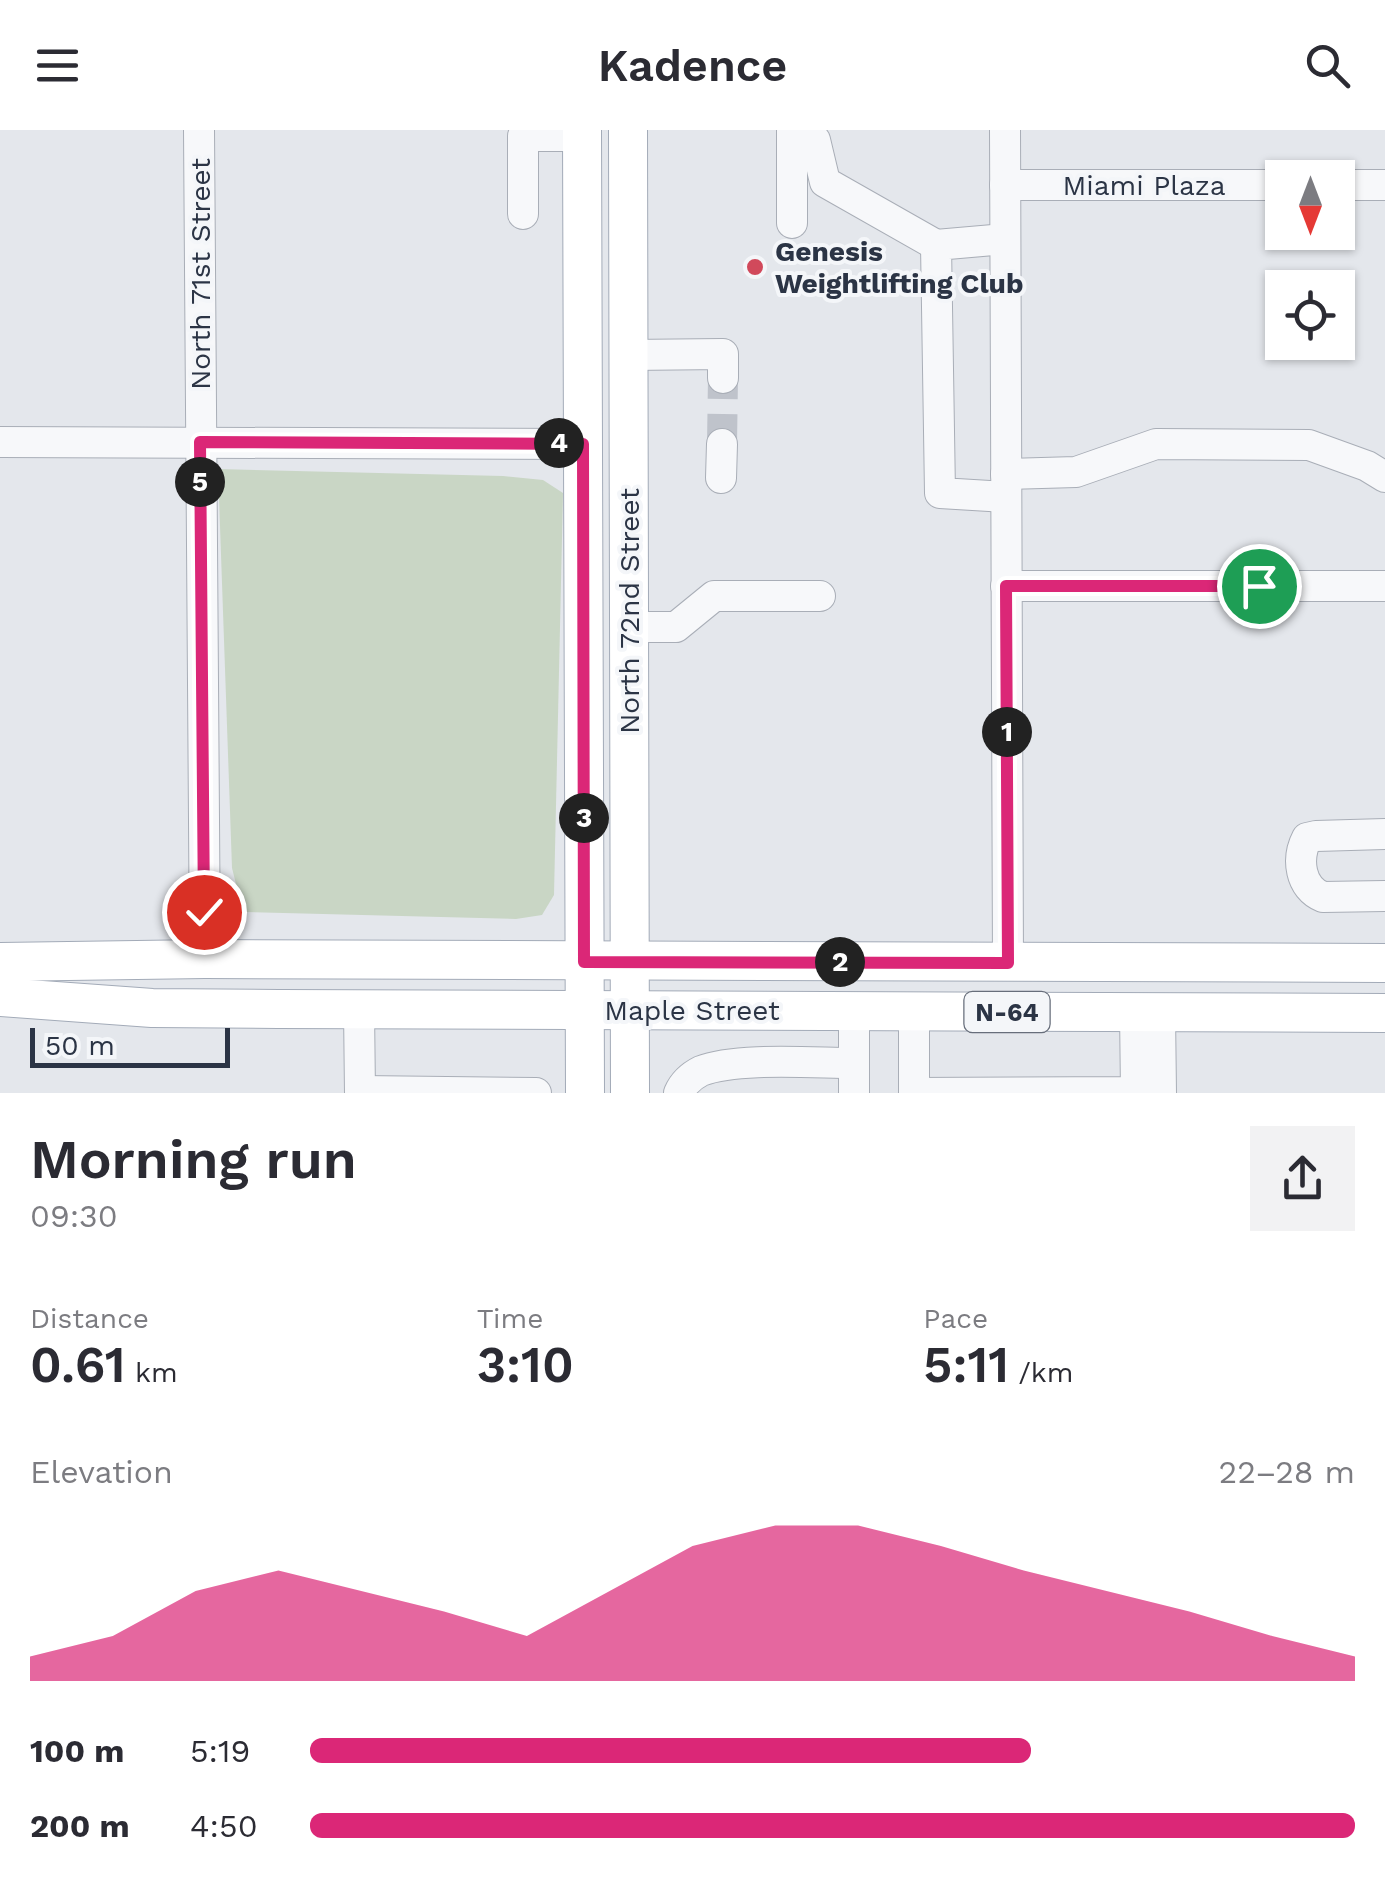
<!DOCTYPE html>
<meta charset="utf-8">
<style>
body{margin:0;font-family:"Work Sans",sans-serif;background:#f2f2f3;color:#2b2b33;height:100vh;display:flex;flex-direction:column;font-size:38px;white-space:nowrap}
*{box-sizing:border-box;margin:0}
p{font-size:32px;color:#7c7c81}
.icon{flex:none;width:55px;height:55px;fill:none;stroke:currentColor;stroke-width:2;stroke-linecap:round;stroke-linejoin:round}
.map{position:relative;height:963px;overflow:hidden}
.side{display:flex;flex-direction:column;background:#fff;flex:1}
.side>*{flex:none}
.needle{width:65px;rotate:180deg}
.tools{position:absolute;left:1265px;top:30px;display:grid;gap:20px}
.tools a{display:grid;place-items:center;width:90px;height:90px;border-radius:0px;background:#fff;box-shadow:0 2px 8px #0004;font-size:50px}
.scale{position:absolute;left:30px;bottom:25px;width:200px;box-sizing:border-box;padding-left:10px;border:5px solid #2b3445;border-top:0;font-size:28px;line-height:35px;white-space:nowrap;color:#2b3445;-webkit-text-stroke:8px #f4f6f9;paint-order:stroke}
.pin{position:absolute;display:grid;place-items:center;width:85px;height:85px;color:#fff;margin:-42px;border:5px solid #fff;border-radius:50%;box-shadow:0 2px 10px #0007}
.km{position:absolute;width:50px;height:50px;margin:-25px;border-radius:50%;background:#222;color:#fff;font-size:28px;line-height:50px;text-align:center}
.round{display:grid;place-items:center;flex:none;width:105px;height:105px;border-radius:0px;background:#f2f2f3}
.summary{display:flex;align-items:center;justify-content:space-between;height:170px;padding:0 30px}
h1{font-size:55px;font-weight:600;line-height:75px}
.metrics{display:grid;grid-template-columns:repeat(3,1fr);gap:15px;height:170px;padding:10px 30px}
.metrics div{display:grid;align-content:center}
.metrics b{font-size:50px;font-weight:600}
.metrics small{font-size:28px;font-weight:400}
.metrics p{font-size:28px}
.chart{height:280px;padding:20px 30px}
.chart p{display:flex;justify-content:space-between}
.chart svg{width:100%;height:180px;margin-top:10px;fill:#db2777;opacity:.7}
ul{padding:0 30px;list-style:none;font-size:32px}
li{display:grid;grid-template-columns:160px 120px 1fr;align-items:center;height:75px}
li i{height:25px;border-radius:12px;background:#db2777}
header{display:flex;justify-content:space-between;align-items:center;height:130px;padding:0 30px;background:#fff;font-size:45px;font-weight:600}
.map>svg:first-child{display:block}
.green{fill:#c9d6c5}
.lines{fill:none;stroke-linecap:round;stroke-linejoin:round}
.minor-tunnel{stroke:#bfc3cb;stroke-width:30;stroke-dasharray:30 15;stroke-linecap:butt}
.minor-casing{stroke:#a9aeb7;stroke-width:32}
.major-casing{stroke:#a3abb8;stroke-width:40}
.minor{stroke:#f7f8fa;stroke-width:30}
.major{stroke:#fff;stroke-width:38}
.route-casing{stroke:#fff;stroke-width:20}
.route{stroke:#db2777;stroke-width:12}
.poi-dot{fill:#d1495b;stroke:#f4f6f9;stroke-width:4}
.labels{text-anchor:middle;stroke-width:8;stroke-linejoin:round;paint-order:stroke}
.shield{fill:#f4f6f9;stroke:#676e7b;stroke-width:2.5}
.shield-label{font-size:25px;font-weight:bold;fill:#2b3445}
.street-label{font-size:28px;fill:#2b3445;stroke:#f4f6f9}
.poi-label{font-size:28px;font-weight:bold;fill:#2b3445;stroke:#f4f6f9;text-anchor:start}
</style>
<header><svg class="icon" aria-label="menu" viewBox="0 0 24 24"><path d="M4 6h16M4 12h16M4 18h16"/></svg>Kadence<svg class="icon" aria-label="search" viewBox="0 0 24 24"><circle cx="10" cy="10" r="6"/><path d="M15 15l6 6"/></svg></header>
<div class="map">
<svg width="1385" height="963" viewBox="0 0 1385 963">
<rect width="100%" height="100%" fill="#e4e7ec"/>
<polygon class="green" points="218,339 503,346 543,350 563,363 554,765 542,785 516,789 243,782 232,738"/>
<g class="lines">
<polyline class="minor-tunnel" points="722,314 723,248"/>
<defs>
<g id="minor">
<polyline points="199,0 205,829"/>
<polyline points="792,0 792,93"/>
<polyline points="804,0 815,10 825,52 936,115"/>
<polyline points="1005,0 1008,833"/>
<polyline points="1005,55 1282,55"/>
<polyline points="1338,55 1385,55"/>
<polyline points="523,84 523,6 582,6"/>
<polyline points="1005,109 936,115 940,363 1006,367"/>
<polyline points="629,225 723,224 723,248"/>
<polyline points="0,312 583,314"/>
<polyline points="1006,344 1076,342 1156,314 1309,315 1367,336 1385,347"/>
<polyline points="721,348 722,314"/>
<polyline points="1006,456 1385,456"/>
<polyline points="630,497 676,497 714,466 820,466"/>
<path d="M1385,704L1316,706L1307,708C1296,729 1300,758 1323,767L1385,766"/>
<polyline points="359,879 360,963"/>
<polyline points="914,882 914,963 1136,962 1135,882"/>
<polyline points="1160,883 1161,963"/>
<polyline points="361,961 536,963"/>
<path d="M679,963C683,954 691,946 701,941C736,927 814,933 854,933"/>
<polyline points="854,963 854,881"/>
</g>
<g id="major">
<polyline points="582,0 585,963"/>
<polyline points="628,0 630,963"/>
<polyline points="0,832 205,829 1385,833"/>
<polyline points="0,867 152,878 279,879 1385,883"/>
</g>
</defs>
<use href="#minor" class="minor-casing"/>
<use href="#major" class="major-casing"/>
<use href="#minor" class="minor"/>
<use href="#major" class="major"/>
</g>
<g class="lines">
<defs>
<polyline id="route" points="204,782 200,312 583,314 584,832 1008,833 1006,456 1259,456"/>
</defs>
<use href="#route" class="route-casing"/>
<use href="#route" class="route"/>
</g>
<circle class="poi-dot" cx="755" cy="137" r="10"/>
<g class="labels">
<rect class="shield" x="964.5" y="862" width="85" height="40" rx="8"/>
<g class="shield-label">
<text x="1007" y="891">N-64</text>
</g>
<g class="street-label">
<text x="1144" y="65">Miami Plaza</text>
<text transform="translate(200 144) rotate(-90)" y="10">North 71st Street</text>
<text transform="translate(629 481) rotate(-90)" y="10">North 72nd Street</text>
<text x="692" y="890">Maple Street</text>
</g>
<g class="poi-label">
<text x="775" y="131">Genesis<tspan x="775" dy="32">Weightlifting Club</tspan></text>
</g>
</g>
</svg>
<div class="tools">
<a><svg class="needle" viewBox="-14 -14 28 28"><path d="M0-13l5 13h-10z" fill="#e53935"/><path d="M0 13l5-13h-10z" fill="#7c7c81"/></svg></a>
<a><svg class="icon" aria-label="locate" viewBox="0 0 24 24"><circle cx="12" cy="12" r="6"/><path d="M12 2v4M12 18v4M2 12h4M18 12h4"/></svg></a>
</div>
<div class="scale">50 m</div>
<div class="pin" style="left:1259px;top:456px;background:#1e9e55"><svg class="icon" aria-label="arrive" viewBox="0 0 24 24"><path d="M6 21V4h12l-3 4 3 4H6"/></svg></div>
<div class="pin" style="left:204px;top:782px;background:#d93025"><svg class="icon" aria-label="check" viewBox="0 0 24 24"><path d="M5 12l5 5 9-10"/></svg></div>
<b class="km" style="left:1007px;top:602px">1</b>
<b class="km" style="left:840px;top:832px">2</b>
<b class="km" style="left:584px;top:688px">3</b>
<b class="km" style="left:559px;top:313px">4</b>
<b class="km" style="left:200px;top:352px">5</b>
</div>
<section class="side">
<div class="summary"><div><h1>Morning run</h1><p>09:30</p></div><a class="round"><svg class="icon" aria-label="share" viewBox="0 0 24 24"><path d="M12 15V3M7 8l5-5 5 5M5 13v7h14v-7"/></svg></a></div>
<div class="metrics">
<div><p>Distance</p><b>0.61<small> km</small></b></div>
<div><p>Time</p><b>3:10</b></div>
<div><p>Pace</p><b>5:11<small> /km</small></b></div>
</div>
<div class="chart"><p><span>Elevation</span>22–28 m</p>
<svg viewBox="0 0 160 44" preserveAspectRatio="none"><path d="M0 44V38L10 33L20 22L30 17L40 22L50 27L60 33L70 22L80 11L90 6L100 6L110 11L120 17L130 22L140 27L150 33L160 38V44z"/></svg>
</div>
<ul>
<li><b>100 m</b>5:19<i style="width:69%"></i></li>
<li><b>200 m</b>4:50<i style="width:100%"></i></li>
</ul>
</section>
